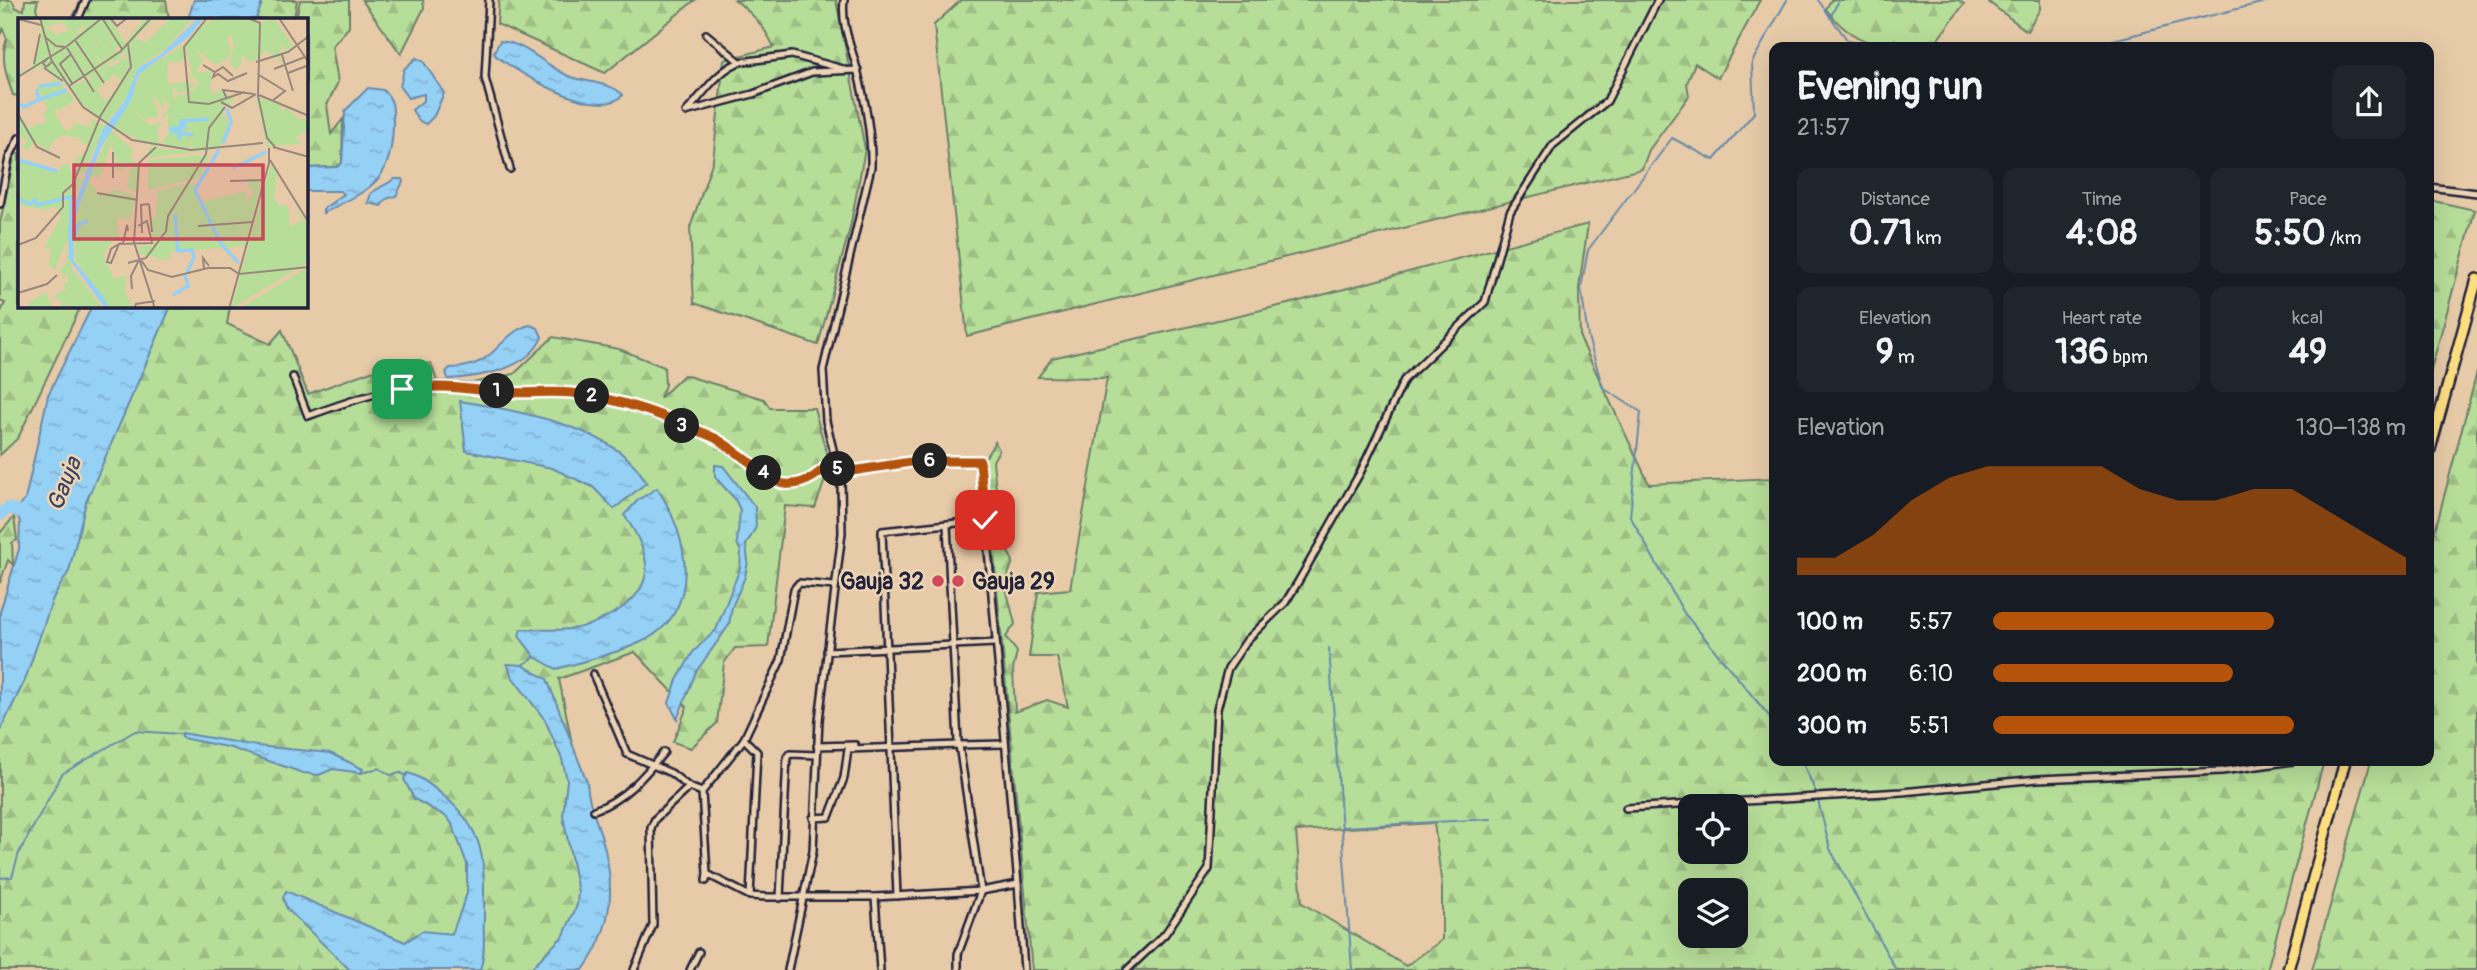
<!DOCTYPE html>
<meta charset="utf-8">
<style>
body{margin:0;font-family:Pangolin,sans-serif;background:#20242c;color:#f1f3f6;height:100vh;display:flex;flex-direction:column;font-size:26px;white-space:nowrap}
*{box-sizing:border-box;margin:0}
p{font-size:23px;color:#9ea1a6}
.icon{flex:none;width:38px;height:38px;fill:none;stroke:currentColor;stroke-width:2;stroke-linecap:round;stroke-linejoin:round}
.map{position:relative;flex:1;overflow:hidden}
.details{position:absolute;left:1769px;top:42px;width:665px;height:724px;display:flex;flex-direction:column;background:#171b24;border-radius:14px;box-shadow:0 7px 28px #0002}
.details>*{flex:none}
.fabs{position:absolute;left:1678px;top:794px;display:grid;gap:14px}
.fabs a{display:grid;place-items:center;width:70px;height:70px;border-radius:14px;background:#171b24;box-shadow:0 7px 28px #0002;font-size:35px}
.pin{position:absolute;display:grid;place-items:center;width:60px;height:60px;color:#fff;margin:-30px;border-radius:14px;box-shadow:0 4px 10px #0006}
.km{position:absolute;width:35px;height:35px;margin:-18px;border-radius:50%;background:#222;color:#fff;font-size:19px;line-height:35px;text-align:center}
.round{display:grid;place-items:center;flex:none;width:74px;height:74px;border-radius:14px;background:#20242c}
.summary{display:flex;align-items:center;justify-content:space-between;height:119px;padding:0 28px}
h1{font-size:38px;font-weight:800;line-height:52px}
.metrics{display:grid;grid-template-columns:repeat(3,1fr);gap:10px;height:119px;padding:7px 28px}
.metrics div{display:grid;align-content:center;border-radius:14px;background:#20242c;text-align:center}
.metrics b{font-size:35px;font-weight:800}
.metrics small{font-size:19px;font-weight:400}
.metrics p{font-size:19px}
.chart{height:196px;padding:14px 28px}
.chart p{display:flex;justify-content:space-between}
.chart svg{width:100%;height:126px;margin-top:7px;fill:#b45309;opacity:.7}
ul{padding:0 28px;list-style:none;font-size:23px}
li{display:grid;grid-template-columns:112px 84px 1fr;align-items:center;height:52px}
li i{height:18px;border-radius:9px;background:#b45309}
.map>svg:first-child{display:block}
.forest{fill:url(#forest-firs);stroke:#6c806a;stroke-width:2;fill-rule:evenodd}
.water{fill:url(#water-ripples);stroke:#678aab;stroke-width:2}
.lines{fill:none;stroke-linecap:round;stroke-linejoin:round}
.stream{stroke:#678aab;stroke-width:2}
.river{stroke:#95d0f5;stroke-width:12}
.minor-casing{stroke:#22223b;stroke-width:10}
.primary-casing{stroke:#22223b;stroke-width:14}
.minor{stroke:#ecd4b4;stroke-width:5}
.primary{stroke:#fedf80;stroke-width:9}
.route-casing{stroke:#fff;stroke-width:14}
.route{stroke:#b45309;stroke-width:9}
.poi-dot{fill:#d1495b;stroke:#ecd4b4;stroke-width:2.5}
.labels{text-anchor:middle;stroke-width:5;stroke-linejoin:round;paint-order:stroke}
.poi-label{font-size:23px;font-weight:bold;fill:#22223b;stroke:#ecd4b4;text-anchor:end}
.water-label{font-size:24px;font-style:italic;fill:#394560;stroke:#ecd4b4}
.inset-river{fill:none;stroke:#95d0f5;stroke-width:3.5}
.inset-road{fill:none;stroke:#98877c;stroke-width:2}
.view{fill:#c84759;fill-opacity:0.15;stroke:#c84759;stroke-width:3.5}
.inset-edge{fill:none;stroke:#22223b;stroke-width:3.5}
</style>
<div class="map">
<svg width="2477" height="970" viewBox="0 0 2477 970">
<defs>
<pattern id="forest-firs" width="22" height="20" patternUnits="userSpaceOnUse" patternTransform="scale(1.75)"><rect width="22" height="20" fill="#b7de99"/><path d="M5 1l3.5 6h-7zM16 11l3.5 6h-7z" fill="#9dbe85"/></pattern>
<pattern id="water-ripples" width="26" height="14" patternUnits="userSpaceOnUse" patternTransform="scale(1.75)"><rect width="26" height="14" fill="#95d0f5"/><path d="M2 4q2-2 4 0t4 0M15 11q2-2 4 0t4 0" fill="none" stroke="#80b2d3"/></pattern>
</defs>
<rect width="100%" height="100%" fill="#e7cba8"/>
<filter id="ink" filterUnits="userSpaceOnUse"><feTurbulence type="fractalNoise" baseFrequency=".0143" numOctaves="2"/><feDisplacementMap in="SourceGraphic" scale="14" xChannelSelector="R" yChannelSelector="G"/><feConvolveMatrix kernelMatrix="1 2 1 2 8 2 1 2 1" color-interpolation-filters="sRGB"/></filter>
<g filter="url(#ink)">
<g class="forest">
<path d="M0,0H12L16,8L24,10L25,0H38L36,8L40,19H19V96L13,95C6,76 0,56 7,39L3,29L0,35Z"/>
<polygon points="81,0 166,0 169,19 72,19"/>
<polygon points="262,0 297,0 294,19 254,19"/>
<polygon points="300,0 349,0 349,27 332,46 338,82 327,105 331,134 343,119 342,163 337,167 306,168 306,19 296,19"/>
<polygon points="362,0 423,0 424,8 401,54"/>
<polygon points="499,0 695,0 605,73 497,24"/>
<path d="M735,0H836L865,149L850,228L818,345L694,303L690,228L713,160L724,60L774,47C764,26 753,14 735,0Z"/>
<polygon points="961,0 1760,0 1718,78 1695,63 1687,83 1689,96 1649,150 1642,169 967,336 934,25"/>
<path d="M1831,0H1958L1964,4L1932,47C1885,47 1856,49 1826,9Z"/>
<polygon points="1986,0 2040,0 2040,9 2027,31"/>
<polygon points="15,153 19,154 19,306 81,306 18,438 0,455 0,314 5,303 0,301 0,223"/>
<polygon points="2429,200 2475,210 2429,377"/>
<path d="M1588,224L1579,288L1580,338L1649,484L1774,478V761H2324L2267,970H1032L985,458L995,442L999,450L993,461L1001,539L1013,561L1005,584L1015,624L1006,637L1017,652L1013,669L1015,712L1047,700L1068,707L1057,657H1029L1038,592L1070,589L1107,378L1038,377L1052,358L1292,303ZM1690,807H1736V852H1690ZM1434,823L1442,887V940L1406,966L1302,903L1296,831ZM1690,891H1736V936H1690Z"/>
<polygon points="162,306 230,306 227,324 270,344 282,330 308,394 371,371 431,363 437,381 472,383 514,374 553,337 619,349 664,367 665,385 660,398 684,375 764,399 770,408 814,408 833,476 826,477 815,508 785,506 768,647 735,648 724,663 717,723 691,748 673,742 687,707 635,652 559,679 596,862 563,970 0,970 0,714 121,400"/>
<polygon points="2477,372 2477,970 2312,970 2371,761 2429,761 2429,553"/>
<polygon points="14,517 17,540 12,543 13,565 8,560 0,583 0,533"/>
</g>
<g class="water">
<polygon points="194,0 263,0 256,19 188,19"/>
<path d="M500,41C525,42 548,68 571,77C586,82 613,83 623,95C598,122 519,73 496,56L494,52Z"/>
<polygon points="416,58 423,61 444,93 434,116 426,124 419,121 412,110 424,100 424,94 408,98 400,87 404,69"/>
<path d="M368,88L383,90C395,100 393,111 393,125C392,183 370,189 323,213V209L344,194L340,191H306V168L337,167L342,163L345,111Z"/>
<polygon points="395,179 402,179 403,182 396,196 386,199 381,206 368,203 371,193"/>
<polygon points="92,306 171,306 86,502 69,571 53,598 25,680 0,731 0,612 19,549 20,522 15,509 25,500 48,395"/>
<path d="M530,325L538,328L542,337C529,370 479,377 448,379L446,372L450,368C497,368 498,333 530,325Z"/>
<path d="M460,401C515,410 622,428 646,483L614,509L593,487L552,468L466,451Z"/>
<polygon points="715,465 723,466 755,507 756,527 746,545 748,561 745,577 732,607 729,625 696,672 677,719 669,703 677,680 693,652 716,630 740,568 741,552 737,543 740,510 735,499 715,477"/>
<path d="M657,488C689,535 705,614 639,643C612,655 584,661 556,669L535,657L519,636L521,629C537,629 554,631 570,629C584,628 600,621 612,614C659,588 652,555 624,515L638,500Z"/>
<path d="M507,664L522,665L547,679L587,782C588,802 595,816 601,835C616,884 614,927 583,970H529L564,935L577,905L578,892L563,816L567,780L562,759L545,720L513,678Z"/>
<polygon points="182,733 257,746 330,753 363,769 361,773 333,769 319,775 303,773 231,748 182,738"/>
<path d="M408,773C422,777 433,787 444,796C488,833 484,864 484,917C483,935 486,953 480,970H350L287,909L283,898L286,891L405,942L422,931L452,934L467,893V864L452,824L447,817L414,799L404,779Z"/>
</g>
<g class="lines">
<g class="stream">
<polyline points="1818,0 1848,41 1873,47"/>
<polyline points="1830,18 1839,0"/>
<polyline points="2089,46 2273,0"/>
<polyline points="2082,47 2084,47"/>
<polyline points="1329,648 1352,970"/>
<polyline points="522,665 535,657"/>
<polyline points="1774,722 1684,613 1630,516 1641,412 1603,388 1588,337 1581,288 1588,250 1672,138 1714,160 1754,113 1752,62 1787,0"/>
<polyline points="1802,761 1817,795"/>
<polyline points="361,773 379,768 390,775 401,773 405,775"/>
<polyline points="1818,800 1830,849 1896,970"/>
<polyline points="1343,827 1491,819"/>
<polyline points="0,878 12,877 19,853 62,774 135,731 180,734"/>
</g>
<polyline class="river" points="0,515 8,508 28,514"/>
<defs>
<g id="minor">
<polyline points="489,0 485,78 510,169"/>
<polyline points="78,19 86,0"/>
<polyline points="706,34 740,62"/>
<polyline points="689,111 753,94 812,72 858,70"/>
<path d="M686,112C702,96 717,70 740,62L792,55L843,69"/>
<polyline points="2429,187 2477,193"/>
<polyline points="0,204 9,158 19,138"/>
<path d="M293,377L308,416C349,401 397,384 442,385C463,385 484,391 505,392C528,394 551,391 574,393C622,399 666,419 711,437C731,445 774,484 786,485C807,486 821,472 835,458"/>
<polyline points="839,473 917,461 980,461 1018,884"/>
<polyline points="947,525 958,742 959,745 1005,744"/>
<polyline points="827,651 996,643"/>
<polyline points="593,674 627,754 671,773 689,787"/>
<polyline points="744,739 781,660 794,589 799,583 835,586"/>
<polyline points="817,746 855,745"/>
<polyline points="702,792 744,739 757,752 750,896"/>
<polyline points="1626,808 1902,792 2038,779 2222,771 2293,761"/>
<path d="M594,810C623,801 645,775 664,752"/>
<polyline points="813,818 829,817 844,778 848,749 959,745 981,891 1018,884 1024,970"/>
<polyline points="706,881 707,874 750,896 766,897 875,897 880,970"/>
<polyline points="897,896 882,531 985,520"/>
<polyline points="875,897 981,891 958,954 958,970"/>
<polyline points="780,898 787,757 790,754 817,755"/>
<polyline points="634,970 653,925 651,828 655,819 689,787 702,792 707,874"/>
<polyline points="690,970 699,952"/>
<path d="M788,970L813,851L819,720L842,533L841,482L826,421L823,370L871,167C872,135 865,100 857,69C851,45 841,25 844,0"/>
<polyline points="1127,970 1165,934 1209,869 1217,709 1228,668 1247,640 1285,603 1298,582 1360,473 1404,380 1485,302 1510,212 1553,145 1607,101 1658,0"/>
</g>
<g id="primary">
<polyline points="2429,453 2477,279"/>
<polyline points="2288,970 2345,761"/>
</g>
</defs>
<use href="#minor" class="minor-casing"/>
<use href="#primary" class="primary-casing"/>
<use href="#minor" class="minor"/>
<use href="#primary" class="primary"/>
</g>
</g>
<g class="lines" filter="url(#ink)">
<defs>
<path id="route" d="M402,389C442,384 464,389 503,392C526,394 549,391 572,393C621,398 670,418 715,438C733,447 774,484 785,484C807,486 821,472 835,458L839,473L917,461H980L985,520"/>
</defs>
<use href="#route" class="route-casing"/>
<use href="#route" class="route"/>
</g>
<g class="poi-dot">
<circle cx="938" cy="581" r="7"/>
<circle cx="958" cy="581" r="7"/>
</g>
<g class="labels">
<g class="poi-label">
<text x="924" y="589">Gauja 32</text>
<text x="972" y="589" text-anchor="start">Gauja 29</text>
</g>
<g class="water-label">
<text transform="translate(64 484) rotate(-68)" y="8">Gauja</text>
</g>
</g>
<g transform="translate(18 18)">
<rect width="290" height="290" fill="#e7cba8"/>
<path d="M22,0H40L42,5L27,9L39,17L50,12L56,17L66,11L67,0H92L107,25L125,2H136L110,27L113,30L103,37L105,42L93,43L80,52L87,63L73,58L48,67L22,48L0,59V54L13,51L23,13ZM94,16L103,33L88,34L83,28L84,36L92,37L82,45L74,30L82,22L89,30L92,23H96ZM238,79L263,87L264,96L268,89L281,101L290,100V112L278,119L282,126L252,128L250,133ZM34,89L45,110L51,113L58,105L74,110L67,121L46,117L36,122L30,132L17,124L9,132L4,129L9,123L2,117L0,103L5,101L10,110L29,104L25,95Z" fill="#b7de99" fill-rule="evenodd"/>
<path d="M153,0L173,2L147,32L120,49L110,78L87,106L57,79L52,68L72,61L88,46L92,49L109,40L107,33L116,20L128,24ZM97,56L105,65L96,66L101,68L94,75L95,83L93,78L86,83L79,71ZM190,0L187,8L197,0H227L242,5L256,1L275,27L268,33L253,13L264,29L261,38L266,46L249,33L232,45L224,37L223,48L217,51L211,46L223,34L212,44L216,27L213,16L209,22L214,34L205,44L197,46L179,32L185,42L178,55L194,53L192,72L198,77L200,71L216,80L214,85L208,79L213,88L207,89L205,97L211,103L206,117L210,115L201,130L174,131L171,97L172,130L135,128L95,110L113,83L123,54L165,27L166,43L149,45L150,66L168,64V73L160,75L154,67L156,83L151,94L159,77L169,76L171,85L170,64L176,65L172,75L181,65L175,57V62L170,59L174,57L167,28ZM134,77L146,90V80L152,88L142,103L150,97V116L144,125L140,124V109L146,105L132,107L111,90L127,101L141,98ZM82,16L88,31L95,21L93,16L101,28L84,43L70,30L84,23L79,18ZM37,60L57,82L42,92L30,91L19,69L37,66L33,62ZM72,100L87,108L69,146L68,158L66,152L65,157L58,155L62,144L57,154L54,147L60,140L54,141L65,137L70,127L59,122L67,121L74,110ZM93,112L115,132L112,140L120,145L122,158L118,173L109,170L113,148L102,152L94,149L98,140L93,125L82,159H72ZM131,129L152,132H195L129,140ZM192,137L181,160L130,172V142ZM7,141L39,154L46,146L51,147L54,158L65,161L52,191L49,228L54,251L85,290H43L44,281L40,283L37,276L48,272L45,264L50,266L49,255L44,260V252L40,253L50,243L47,225L37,252L31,247L33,230L26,231L43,199L38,189L27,192L0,187V142ZM253,145L259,157L256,181L262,188L270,187L272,209L285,202L277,186L290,206V244L213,291ZM231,160L244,163L227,228L150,234L154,237L149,242L121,236V228H135L131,182L134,201L137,200L140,176L136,174L177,164L182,184L227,173L229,185L236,171H231ZM71,162L80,177L98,172L118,178L111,202L99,199L100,220L89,229L86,239L96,261L108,257L107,274L115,290H91L58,243L56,202ZM290,249V290H223ZM28,274L34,290H11V285Z" fill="#b7de99" fill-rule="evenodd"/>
<path d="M40,0H66L69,3L56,17Z" fill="#b7de99"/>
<path d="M180,0H186L171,19L121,56L113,83L83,129L55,205L56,243L86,279L91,290H87L51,241L50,211L60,177L85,111L107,83L120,50L142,37Z" fill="#95d0f5"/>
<path class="inset-river" d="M21,68L43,66M20,82L49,72M0,85L6,89L20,82L19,71M151,111L167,109L166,104M152,113L175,117M161,122L163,103L191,101M205,125L213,104L209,91M201,132L177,172L203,226L221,245M0,142L39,153M215,150L248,134M0,181L12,186L17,182L19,187L53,179V207M157,196L160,233L174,232L176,239L169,255M53,227L61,206L70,203M155,277L170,268L167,257"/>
<path class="inset-road" d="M22,0L34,44L28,49L25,45L30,40M84,0L104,31M92,0L99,8L109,0M189,0L166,29L171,84L191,86L227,74M230,0L242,5L240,78L249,120L257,129M261,0L291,45M0,1L23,7M26,18L38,28L48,29M57,22L86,65M48,29L84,0M49,30L76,74M52,37L42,46L54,65M264,37L275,73M34,43L65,89L114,122L173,132L245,125M238,44L270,34L291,18M16,46L22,16M185,47L197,54L205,49L215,58M26,50L45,63M256,51L287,39M197,54L195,59L200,56L210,63L229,55M270,55L291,47M241,57L267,73L254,83M0,59L48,29M51,68L103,33L133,0M241,77L291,98M209,81L205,72L236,76M203,84L214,90L238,76M0,96L19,129L42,140M255,129L291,139M95,134V160M252,142L291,205M212,163L246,162M79,175L120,182M131,186L134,214M180,208L234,204M124,215L123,187L131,186M105,225L109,207L110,213M101,226L134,225L129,203L120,208M101,226L93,245L89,244L93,231ZM0,227L18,220L45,189V175L55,166L83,97L113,49L110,26M123,242L130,252L154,259L190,250H212L221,256L291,249M110,245L128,240L148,213L150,198L188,136L191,110L207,89M186,251L185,240L191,248M114,271L113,258L121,242M0,275L29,266L39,257M116,291L118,286L137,283M137,291L116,224L121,145L138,129M211,291L251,145V130"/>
<path class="view" d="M56,147H245V221H56Z"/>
<rect width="290" height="290" class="inset-edge"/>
</g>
</svg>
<div class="fabs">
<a><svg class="icon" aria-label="locate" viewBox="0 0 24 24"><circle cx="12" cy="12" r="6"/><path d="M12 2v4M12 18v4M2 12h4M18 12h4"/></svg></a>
<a><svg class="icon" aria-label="layers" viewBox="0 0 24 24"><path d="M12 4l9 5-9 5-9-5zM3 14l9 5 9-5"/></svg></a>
</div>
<div class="pin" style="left:402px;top:389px;background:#1e9e55"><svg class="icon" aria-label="arrive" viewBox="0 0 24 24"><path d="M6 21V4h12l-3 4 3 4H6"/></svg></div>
<div class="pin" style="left:985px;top:520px;background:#d93025"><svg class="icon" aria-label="check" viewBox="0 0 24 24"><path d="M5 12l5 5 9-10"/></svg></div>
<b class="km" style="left:497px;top:391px">1</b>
<b class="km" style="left:592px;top:396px">2</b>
<b class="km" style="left:682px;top:426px">3</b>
<b class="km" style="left:764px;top:473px">4</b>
<b class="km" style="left:838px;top:469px">5</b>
<b class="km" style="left:930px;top:461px">6</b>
<section class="details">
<div class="summary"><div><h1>Evening run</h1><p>21:57</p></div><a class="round"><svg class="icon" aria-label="share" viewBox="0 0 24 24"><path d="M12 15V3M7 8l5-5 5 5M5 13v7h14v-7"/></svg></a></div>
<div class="metrics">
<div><p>Distance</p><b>0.71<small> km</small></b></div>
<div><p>Time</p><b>4:08</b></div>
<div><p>Pace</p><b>5:50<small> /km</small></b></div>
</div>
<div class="metrics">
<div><p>Elevation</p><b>9<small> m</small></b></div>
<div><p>Heart rate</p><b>136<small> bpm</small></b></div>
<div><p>kcal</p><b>49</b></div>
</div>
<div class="chart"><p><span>Elevation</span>130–138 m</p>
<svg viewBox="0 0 160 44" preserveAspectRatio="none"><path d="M0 44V38L10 38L20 30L30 18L40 10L50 6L60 6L70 6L80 6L90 14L100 18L110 18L120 14L130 14L140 22L150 30L160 38V44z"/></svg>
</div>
<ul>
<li><b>100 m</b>5:57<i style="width:68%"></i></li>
<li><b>200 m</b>6:10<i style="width:58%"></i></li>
<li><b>300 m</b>5:51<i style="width:73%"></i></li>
</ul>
</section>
</div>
